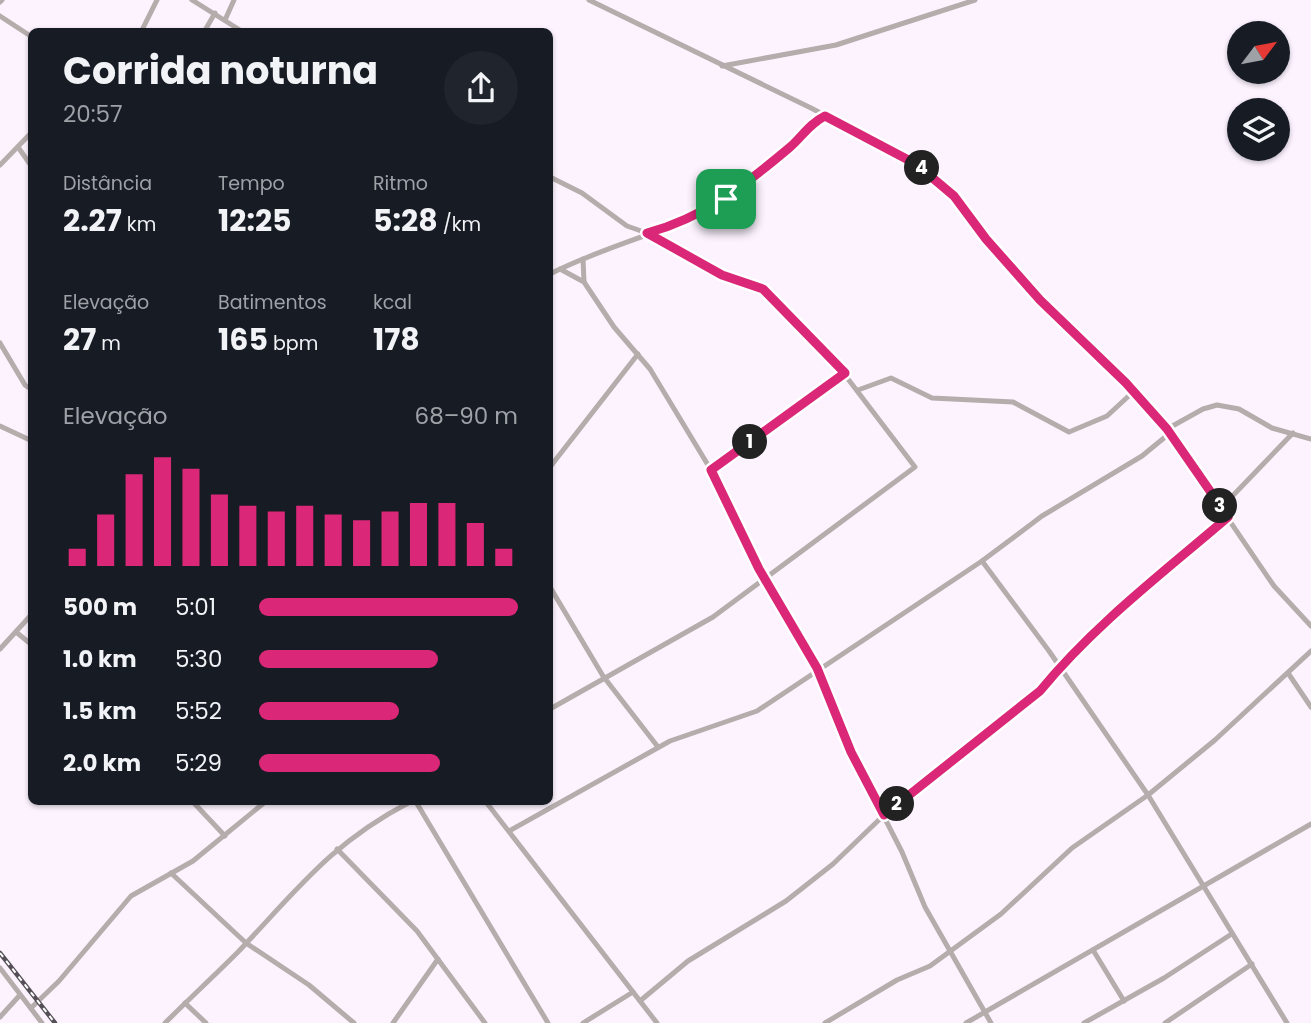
<!DOCTYPE html>
<html lang="pt">
<meta charset="utf-8">
<style>
body{margin:0;font-family:Poppins,sans-serif;background:#20242c;color:#f1f3f6;height:100vh;display:flex;flex-direction:column;font-size:26px;white-space:nowrap}
*{box-sizing:border-box;margin:0}
p{font-size:23px;color:#9ea1a6}
.icon{flex:none;width:38px;height:38px;fill:none;stroke:currentColor;stroke-width:2;stroke-linecap:round;stroke-linejoin:round}
.map{position:relative;flex:1;overflow:hidden}
.panel{position:absolute;left:28px;top:28px;width:525px;height:777px;display:flex;flex-direction:column;background:#171b24;border-radius:10px;box-shadow:0 2px 5px #0004}
.panel>*{flex:none}
.needle{width:46px;rotate:58deg}
.buttons{position:absolute;left:1227px;top:21px;display:grid;gap:14px}
.buttons a{display:grid;place-items:center;width:63px;height:63px;border-radius:50%;background:#171b24;box-shadow:0 2px 5px #0004;font-size:35px}
.pin{position:absolute;display:grid;place-items:center;width:60px;height:60px;color:#fff;margin:-30px;border-radius:14px;box-shadow:0 4px 10px #0006}
.km{position:absolute;width:35px;height:35px;margin:-18px;border-radius:50%;background:#222;color:#fff;font-size:19px;line-height:35px;text-align:center}
.round{display:grid;place-items:center;flex:none;width:74px;height:74px;border-radius:37px;background:#20242c}
.head{display:flex;align-items:center;justify-content:space-between;height:119px;padding:0 35px}
h1{font-size:38px;font-weight:700;line-height:52px}
.stats{display:grid;grid-template-columns:repeat(3,1fr);gap:10px;height:119px;padding:7px 35px}
.stats div{display:grid;align-content:center}
.stats b{font-size:30px;font-weight:700}
.stats small{font-size:19px;font-weight:400}
.stats p{font-size:19px}
.chart{height:196px;padding:14px 35px}
.chart p{display:flex;justify-content:space-between}
.chart svg{width:100%;height:126px;margin-top:7px;stroke:#db2777;stroke-width:6}
ul{padding:0 35px;list-style:none;font-size:23px}
li{display:grid;grid-template-columns:112px 84px 1fr;align-items:center;height:52px}
li i{height:18px;border-radius:9px;background:#db2777}
.map>svg:first-child{display:block}
.lines{fill:none;stroke-linecap:round;stroke-linejoin:round}
.street{stroke:#b5acac;stroke-width:5}
.rail-casing{stroke:#555057;stroke-width:4.5}
.rail{stroke:#fff;stroke-width:2;stroke-dasharray:5;stroke-linecap:butt}
.route-casing{stroke:#fff;stroke-width:14}
.route{stroke:#db2777;stroke-width:9}
</style>
<div class="map">
<svg width="1311" height="1023" viewBox="0 0 1311 1023">
<rect width="100%" height="100%" fill="#fcf3ff"/>
<g class="lines">
<g class="street">
<polyline points="192,0 243,32"/>
<polyline points="589,0 811,108 917,164 935,177 1040,300 1126,383 1167,429 1274,586 1311,626"/>
<polyline points="0,2 2,0"/>
<polyline points="0,16 32,37"/>
<polyline points="225,20 234,0"/>
<polyline points="141,32 157,0"/>
<polyline points="204,32 215,13"/>
<polyline points="722,66 836,45 975,0"/>
<polyline points="18,147 32,167"/>
<polyline points="0,165 32,132"/>
<polyline points="550,177 582,193 627,226 647,233 722,275 763,289 829,354 915,467 713,617 550,709"/>
<polyline points="583,259 584,282"/>
<polyline points="560,269 584,282 614,327 650,369 711,470 759,569 801,645 817,668 851,752 902,852 925,907 991,1023"/>
<path d="M550,274C606,245 668,233 722,201C749,185 774,162 797,141C808,131 811,123 824,116"/>
<polyline points="0,343 25,385 32,390"/>
<polyline points="858,390 891,378 932,398 1013,402 1069,432 1107,416 1133,392"/>
<polyline points="0,426 32,441"/>
<polyline points="1167,429 1203,409 1217,405 1239,409 1272,428 1311,439"/>
<polyline points="550,467 638,354"/>
<polyline points="711,470 845,373"/>
<polyline points="1221,508 1293,433"/>
<polyline points="982,561 1049,651 1148,795 1287,1023"/>
<polyline points="550,587 603,676 658,747"/>
<polyline points="16,632 32,645"/>
<polyline points="0,649 32,614"/>
<polyline points="1288,673 1311,707"/>
<polyline points="193,802 225,836"/>
<polyline points="416,802 548,1023"/>
<polyline points="486,802 657,1023"/>
<polyline points="509,831 670,741 757,711 982,561 1042,516 1142,456 1170,433"/>
<polyline points="337,849 417,931 485,1023"/>
<polyline points="171,873 246,943 309,985 354,1023"/>
<polyline points="1093,950 1124,1001"/>
<polyline points="0,968 42,1023"/>
<polyline points="640,1001 688,961 786,901 833,864 884,815 949,761 1040,691 1060,666 1113,617 1228,517"/>
<polyline points="185,1003 206,1023"/>
<polyline points="31,1008 59,981 131,896 193,861 265,802"/>
<polyline points="0,1017 20,995"/>
<path d="M165,1023C189,999 214,976 238,952C297,890 331,843 410,802"/>
<polyline points="393,1023 438,959"/>
<polyline points="583,1023 633,992"/>
<polyline points="825,1023 897,980 930,966 1001,914 1072,848 1148,795 1215,740 1311,651"/>
<polyline points="966,1023 1311,824"/>
<polyline points="1084,1023 1164,978 1230,935"/>
<polyline points="1165,1023 1252,964"/>
</g>
<defs>
<polyline id="rail" points="0,953 55,1023"/>
</defs>
<use href="#rail" class="rail-casing"/>
<use href="#rail" class="rail"/>
</g>
<g class="lines">
<defs>
<path id="route" d="M825,116L916,164L954,196L986,239L1040,300L1126,383L1167,429L1228,517C1164,572 1094,625 1040,691L884,815L851,752L817,668L759,569L711,470L845,373L763,289L722,275L647,233C704,218 745,185 789,148C802,137 809,124 825,116Z"/>
</defs>
<use href="#route" class="route-casing"/>
<use href="#route" class="route"/>
</g>
</svg>
<div class="buttons">
<a><svg class="needle" viewBox="-14 -14 28 28"><path d="M0-13l5 13h-10z" fill="#e53935"/><path d="M0 13l5-13h-10z" fill="#9ea1a6"/></svg></a>
<a><svg class="icon" aria-label="layers" viewBox="0 0 24 24"><path d="M12 4l9 5-9 5-9-5zM3 14l9 5 9-5"/></svg></a>
</div>
<div class="pin" style="left:726px;top:199px;background:#1e9e55"><svg class="icon" aria-label="arrive" viewBox="0 0 24 24"><path d="M6 21V4h12l-3 4 3 4H6"/></svg></div>
<b class="km" style="left:750px;top:442px">1</b>
<b class="km" style="left:897px;top:804px">2</b>
<b class="km" style="left:1220px;top:506px">3</b>
<b class="km" style="left:922px;top:168px">4</b>
<section class="panel">
<div class="head"><div><h1>Corrida noturna</h1><p>20:57</p></div><a class="round"><svg class="icon" aria-label="share" viewBox="0 0 24 24"><path d="M12 15V3M7 8l5-5 5 5M5 13v7h14v-7"/></svg></a></div>
<div class="stats">
<div><p>Distância</p><b>2.27<small> km</small></b></div>
<div><p>Tempo</p><b>12:25</b></div>
<div><p>Ritmo</p><b>5:28<small> /km</small></b></div>
</div>
<div class="stats">
<div><p>Elevação</p><b>27<small> m</small></b></div>
<div><p>Batimentos</p><b>165<small> bpm</small></b></div>
<div><p>kcal</p><b>178</b></div>
</div>
<div class="chart"><p><span>Elevação</span>68–90 m</p>
<svg viewBox="0 0 160 44" preserveAspectRatio="none"><path d="M5 44V38M15 44V26M25 44V12M35 44V6M45 44V10M55 44V19M65 44V23M75 44V25M85 44V23M95 44V26M105 44V28M115 44V25M125 44V22M135 44V22M145 44V29M155 44V38"/></svg>
</div>
<ul>
<li><b>500 m</b>5:01<i style="width:100%"></i></li>
<li><b>1.0 km</b>5:30<i style="width:69%"></i></li>
<li><b>1.5 km</b>5:52<i style="width:54%"></i></li>
<li><b>2.0 km</b>5:29<i style="width:70%"></i></li>
</ul>
</section>
</div>
